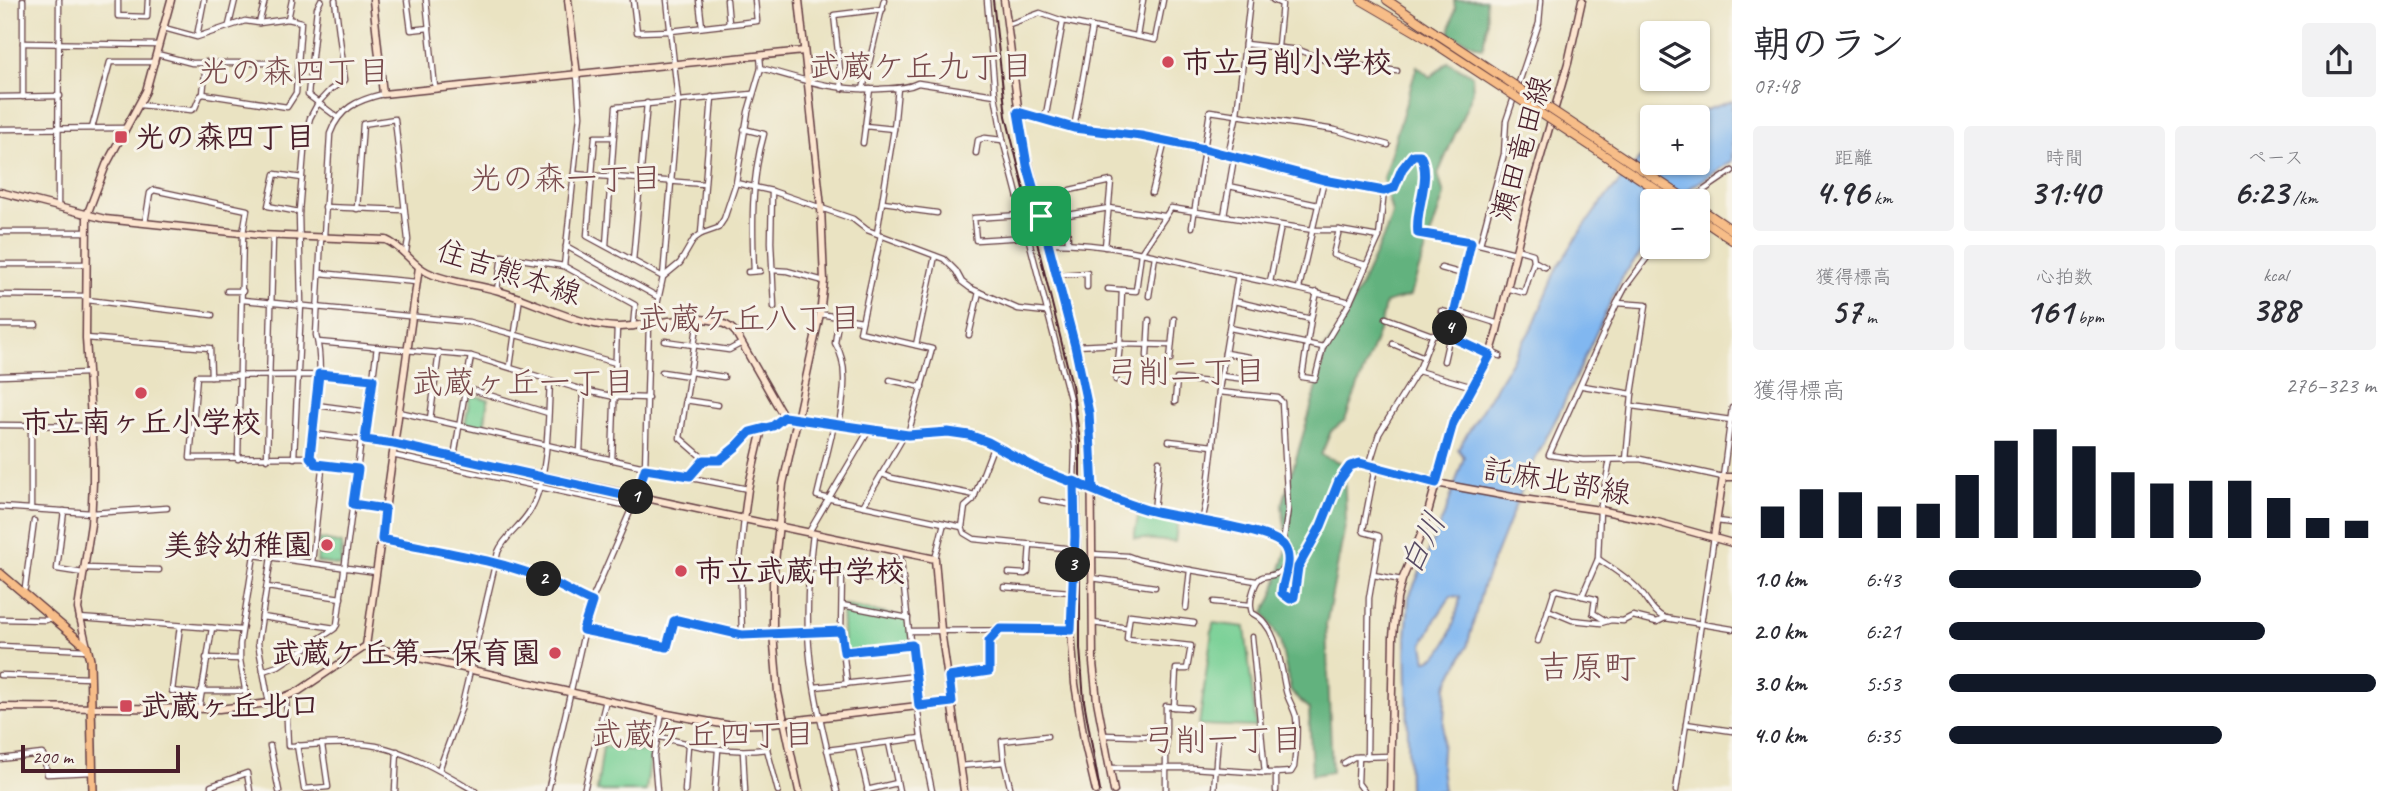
<!DOCTYPE html>
<html lang="ja">
<meta charset="utf-8">
<style>
body{margin:0;font-family:Caveat,"Klee One",sans-serif;background:#f2f2f3;color:#2b2b33;height:100vh;display:flex;flex-direction:column;font-size:26px;white-space:nowrap}
*{box-sizing:border-box;margin:0}
p{font-size:23px;color:#7c7c81}
.icon{flex:none;width:38px;height:38px;fill:none;stroke:currentColor;stroke-width:2;stroke-linecap:round;stroke-linejoin:round}
.map{position:relative;flex:1;overflow:hidden}
.side{display:flex;flex-direction:column;background:#fff;width:665px}
.side>*{flex:none}
.controls{position:absolute;left:1640px;top:21px;display:grid;gap:14px}
.controls a{display:grid;place-items:center;width:70px;height:70px;border-radius:7px;background:#fff;box-shadow:0 2px 5px #0004;font-size:35px}
.scale{position:absolute;left:21px;bottom:18px;width:159px;box-sizing:border-box;padding-left:7px;border:4px solid #4a1f2b;border-top:0;font-size:19px;line-height:24px;white-space:nowrap;color:#4a1f2b;-webkit-text-stroke:5px #f7f3e8;paint-order:stroke}
.pin{position:absolute;display:grid;place-items:center;width:60px;height:60px;color:#fff;margin:-30px;border-radius:14px;box-shadow:0 4px 10px #0006}
.km{position:absolute;width:35px;height:35px;margin:-18px;border-radius:50%;background:#222;color:#fff;font-size:19px;line-height:35px;text-align:center}
.round{display:grid;place-items:center;flex:none;width:74px;height:74px;border-radius:7px;background:#f2f2f3}
.summary{display:flex;align-items:center;justify-content:space-between;height:119px;padding:0 21px}
h1{font-size:38px;font-weight:800;line-height:52px}
.figures{display:grid;grid-template-columns:repeat(3,1fr);gap:10px;height:119px;padding:7px 21px}
.figures div{display:grid;align-content:center;border-radius:7px;background:#f2f2f3;text-align:center}
.figures b{font-size:35px;font-weight:800}
.figures small{font-size:19px;font-weight:400}
.figures p{font-size:19px}
.chart{height:196px;padding:14px 21px}
.chart p{display:flex;justify-content:space-between}
.chart svg{width:100%;height:126px;margin-top:7px;stroke:#111827;stroke-width:6}
ul{padding:0 21px;list-style:none;font-size:23px}
li{display:grid;grid-template-columns:112px 84px 1fr;align-items:center;height:52px}
li i{height:18px;border-radius:9px;background:#111827}
main{display:flex;flex:1;min-height:0}
.map>svg:first-child{display:block}
.green{fill:#78d095;stroke:#617860;stroke-width:2}
.forest{fill:#62b27e;stroke:#566854;stroke-width:2}
.water{fill:#81b7f0;stroke:#666b8e;stroke-width:2;fill-rule:evenodd}
.lines{fill:none;stroke-linecap:round;stroke-linejoin:round}
.street-casing{stroke:#623c42;stroke-width:7}
.secondary-casing{stroke:#623c42;stroke-width:9}
.primary-casing{stroke:#623c42;stroke-width:10}
.highway-casing{stroke:#623c42;stroke-width:10}
.street{stroke:#fff;stroke-width:4.5}
.secondary{stroke:#fce5cf;stroke-width:6}
.primary{stroke:#f7bd88;stroke-width:7}
.highway{stroke:#f7bd88;stroke-width:8}
.rail{stroke:#4a1f2b;stroke-width:2}
.highway-bridge-casing{stroke:#623c42;stroke-width:10;stroke-linecap:butt}
.highway-bridge{stroke:#f7bd88;stroke-width:8}
.route-casing{stroke:#fff;stroke-width:14}
.route{stroke:#1a73e8;stroke-width:9}
.poi-dot{fill:#d1495b;stroke:#f7f3e8;stroke-width:2.5}
.labels{text-anchor:middle;stroke-width:6;stroke-linejoin:round;paint-order:stroke}
.poi-label{font-size:30px;font-weight:bold;fill:#4a1f2b;stroke:#f7f3e8;text-anchor:start}
.street-label{font-size:30px;fill:#4a1f2b;stroke:#f7f3e8}
.neighbourhood-label{font-size:32px;fill:#794b4d;stroke:#f7f3e8}
.water-label{font-size:32px;font-style:italic;fill:#5a4d66;stroke:#f7f3e8}
.quarter-label{font-size:33px;fill:#794b4d;stroke:#f7f3e8}
</style>
<main>
<div class="map">
<svg width="1732" height="791" viewBox="0 0 1732 791">
<rect width="100%" height="100%" fill="#f7f3e8"/>
<filter id="ink" filterUnits="userSpaceOnUse"><feTurbulence type="fractalNoise" baseFrequency=".0143" numOctaves="2"/><feDisplacementMap in="SourceGraphic" scale="14" xChannelSelector="R" yChannelSelector="G"/><feConvolveMatrix kernelMatrix="1 2 1 2 8 2 1 2 1" color-interpolation-filters="sRGB"/></filter>
<filter id="wash" filterUnits="userSpaceOnUse"><feTurbulence type="fractalNoise" baseFrequency=".00686" numOctaves="4" result="noise"/><feDisplacementMap in="SourceGraphic" scale="28" xChannelSelector="R" yChannelSelector="G"/><feGaussianBlur stdDeviation="1.57" result="paint"/><feColorMatrix in="noise" values="0 0 0 0 0 0 0 0 0 0 0 0 0 0 0 0 0 1.4 0 .05"/><feComposite in="paint" operator="in"/></filter>
<g filter="url(#wash)">
<rect width="100%" height="100%" fill="#eae3c2"/>
<g class="green">
<polygon points="470,395 488,399 484,428 465,425"/>
<polygon points="1139,512 1178,518 1175,542 1134,538"/>
<polygon points="319,539 342,544 341,566 317,562"/>
<polygon points="842,605 908,618 912,645 844,652"/>
<polygon points="1213,623 1245,627 1256,727 1199,725"/>
<polygon points="603,746 651,753 646,791 597,791"/>
</g>
<g class="forest">
<polygon points="1454,0 1486,0 1487,23 1483,48 1449,34 1455,9"/>
<polygon points="1448,62 1472,75 1473,92 1438,174 1444,195 1410,296 1385,303 1380,329 1345,420 1331,431 1321,455 1344,464 1346,521 1326,625 1332,772 1312,775 1309,709 1291,692 1280,641 1264,612 1272,598 1288,546 1282,506 1320,377 1325,348 1344,322 1386,231 1392,213 1383,179 1417,66 1430,77"/>
</g>
<path class="water" d="M1732,101V161L1690,188L1679,201H1652V239L1622,277L1560,411L1530,469L1483,586L1467,647L1446,687L1441,768L1444,791H1409L1406,638L1409,597L1446,511L1464,457L1458,449L1533,326L1558,267L1578,235L1602,202L1652,145V163H1698V117H1686ZM1451,596L1460,597C1458,611 1448,648 1436,656C1433,658 1429,659 1426,661L1423,644L1435,620Z"/>
</g>
<g filter="url(#ink)">
<g class="lines">
<defs>
<g id="street">
<polyline points="118,0 118,16 147,17 148,0"/>
<polyline points="321,0 317,8 308,95 337,117"/>
<polyline points="407,0 411,30 429,28"/>
<polyline points="426,0 435,88"/>
<polyline points="633,0 637,32 671,31 757,21 755,0"/>
<polyline points="699,0 702,27"/>
<polyline points="727,0 729,23"/>
<polyline points="987,0 995,95 1003,140 1070,399 1075,448 1074,481"/>
<polyline points="1273,0 1282,4 1278,46"/>
<polyline points="288,19 292,0"/>
<polyline points="259,23 265,0"/>
<polyline points="229,25 235,0"/>
<polyline points="1007,25 1040,13 1063,21 1155,40 1163,0"/>
<polyline points="197,36 204,0"/>
<polyline points="1137,36 1143,0"/>
<polyline points="23,43 158,45"/>
<polyline points="1245,44 1299,50 1327,61 1397,71"/>
<polyline points="157,54 192,63 276,63"/>
<path d="M761,68C804,80 834,91 880,89C893,88 906,89 918,83L995,95"/>
<polyline points="842,89 834,15 883,9"/>
<polyline points="863,89 884,0"/>
<polyline points="203,94 206,62"/>
<polyline points="0,97 60,96"/>
<polyline points="23,97 23,0"/>
<polyline points="140,105 191,110 195,108 200,96 203,94 287,107 296,93 301,22 288,19 259,23 245,21 197,37 164,28"/>
<polyline points="1019,112 1074,128 1141,136 1324,180 1384,191 1379,237 1350,302 1323,347 1315,379 1302,377 1311,319 1234,301"/>
<polyline points="1045,120 1063,21"/>
<polyline points="865,126 894,129"/>
<polyline points="92,128 110,62 155,62"/>
<polyline points="1074,128 1092,27"/>
<polyline points="0,129 126,128"/>
<path d="M744,129L764,134C751,179 752,225 754,271"/>
<polyline points="613,137 595,137 587,236 663,277 678,100 667,0"/>
<polyline points="863,143 870,89"/>
<polyline points="976,153 978,140 985,138 1002,140"/>
<polyline points="1228,155 1237,114 1250,0"/>
<polyline points="574,174 704,184"/>
<polyline points="736,183 772,191 853,219 867,230 944,259 956,271 962,282 970,288 1018,309 1046,312"/>
<polyline points="1229,186 1318,205"/>
<polyline points="772,191 771,242 774,307"/>
<path d="M1384,191L1394,188L1402,168L1413,155H1420C1433,176 1414,211 1418,233L1471,242L1515,253"/>
<polyline points="1152,193 1165,141"/>
<polyline points="1695,201 1704,190 1732,171"/>
<polyline points="883,202 898,204 907,209 937,213"/>
<polyline points="58,207 59,0"/>
<polyline points="325,207 403,210"/>
<polyline points="357,209 363,124 395,119 408,240 406,252"/>
<polyline points="299,212 268,206 275,174 302,178"/>
<polyline points="1021,215 974,218 976,240 1026,237"/>
<polyline points="1068,215 1109,208 1164,216"/>
<polyline points="1224,216 1234,158"/>
<polyline points="145,223 150,193 154,190 247,210 243,233 238,459"/>
<polyline points="1192,227 1210,111 1335,130 1388,145"/>
<polyline points="1339,230 1333,255 1366,265"/>
<polyline points="0,232 86,232"/>
<polyline points="877,233 894,129 898,88"/>
<polyline points="701,234 712,97"/>
<polyline points="881,235 860,332 932,349 908,434"/>
<path d="M324,236L330,134C339,108 358,100 383,94"/>
<path d="M1048,243C1112,242 1173,260 1235,275C1274,284 1312,291 1350,302"/>
<polyline points="1068,243 1066,195 1070,190 1111,181 1105,247"/>
<polyline points="1480,244 1504,154 1506,121 1539,23 1541,0"/>
<polyline points="606,245 616,107 752,94"/>
<polyline points="566,246 658,297"/>
<polyline points="633,261 647,103"/>
<polyline points="1534,261 1545,267"/>
<polyline points="0,264 86,264"/>
<polyline points="564,266 580,116 577,75"/>
<polyline points="1441,268 1463,274"/>
<polyline points="772,270 787,271 824,281"/>
<polyline points="748,272 760,271"/>
<polyline points="320,273 416,282"/>
<polyline points="1056,275 1087,273 1087,287"/>
<polyline points="1270,282 1281,226"/>
<polyline points="1299,288 1324,180"/>
<polyline points="1507,288 1524,293 1534,261 1533,254 1516,249"/>
<polyline points="1108,289 1121,290"/>
<polyline points="497,290 502,256 564,266 635,305 633,327"/>
<polyline points="227,291 243,291"/>
<polyline points="0,295 86,296"/>
<polyline points="1149,296 1155,256"/>
<polyline points="87,300 212,315"/>
<polyline points="243,300 469,322 616,363"/>
<polyline points="1617,303 1549,455 1583,460 1640,459 1723,477 1732,408"/>
<polyline points="1455,310 1499,324"/>
<polyline points="1441,311 1454,314"/>
<polyline points="820,314 862,321"/>
<path d="M839,316L835,343C850,366 843,399 839,425"/>
<polyline points="1386,318 1432,335"/>
<polyline points="1311,319 1317,292"/>
<polyline points="698,320 680,438 704,459"/>
<polyline points="656,322 657,305 663,277 680,263 694,239 701,234 718,228 724,219 736,183 748,112 761,68 760,56"/>
<polyline points="0,325 36,325"/>
<polyline points="1230,328 1323,347"/>
<polyline points="969,335 979,292"/>
<polyline points="86,338 210,348 211,376"/>
<polyline points="665,341 729,350 742,343"/>
<polyline points="318,342 471,356 583,390 615,397 648,398"/>
<polyline points="1393,344 1424,357"/>
<polyline points="916,345 935,256"/>
<polyline points="1075,346 1120,344 1122,290 1136,291 1141,253 1171,208 1313,230 1339,230 1379,237"/>
<polyline points="1491,352 1500,356"/>
<polyline points="1147,356 1149,320"/>
<polyline points="1170,360 1174,319"/>
<polyline points="1444,361 1471,242"/>
<polyline points="510,367 520,297"/>
<polyline points="1418,371 1473,387"/>
<polyline points="662,372 689,376"/>
<polyline points="690,372 724,377"/>
<polyline points="0,376 88,373"/>
<polyline points="1221,376 1245,379 1249,357 1225,353"/>
<polyline points="890,380 922,387"/>
<polyline points="1116,380 1120,344 1171,345"/>
<polyline points="1583,386 1632,394"/>
<polyline points="466,388 548,413"/>
<polyline points="1219,392 1278,398 1282,402 1288,509 1283,544"/>
<polyline points="685,400 718,405"/>
<polyline points="1175,402 1177,379 1220,383"/>
<polyline points="316,405 369,412"/>
<polyline points="1632,406 1731,420"/>
<polyline points="399,412 645,467"/>
<polyline points="430,419 439,352"/>
<polyline points="0,425 92,426"/>
<polyline points="31,425 31,509"/>
<polyline points="834,425 817,496 962,527"/>
<polyline points="314,434 394,444"/>
<polyline points="365,440 377,347"/>
<polyline points="1169,441 1213,446"/>
<polyline points="994,445 973,500 965,507 962,527 964,533 974,539 1075,549"/>
<polyline points="580,452 583,390"/>
<polyline points="392,455 628,506"/>
<path d="M309,457C316,421 325,370 316,335L321,238"/>
<polyline points="454,457 471,356"/>
<polyline points="294,458 301,304 299,212 305,139 310,118 318,103 330,90 345,80 335,0"/>
<polyline points="267,459 273,236"/>
<polyline points="612,460 617,327"/>
<polyline points="1626,460 1632,394 1646,305 1617,303 1626,286 1655,247"/>
<polyline points="317,464 358,469"/>
<polyline points="1369,466 1379,434 1420,367 1433,334 1453,337 1490,355"/>
<polyline points="645,469 748,489"/>
<polyline points="882,474 892,478 975,495"/>
<polyline points="690,476 704,459 720,460 738,446 750,432 761,430"/>
<polyline points="1042,500 1074,505"/>
<polyline points="353,504 385,509"/>
<polyline points="863,506 905,434"/>
<polyline points="0,507 92,513 167,508"/>
<polyline points="64,511 57,569 83,573"/>
<polyline points="1154,511 1159,461"/>
<polyline points="1717,521 1732,523"/>
<polyline points="1202,522 1206,503 1220,383 1238,275"/>
<polyline points="809,532 869,430"/>
<path d="M813,534C809,566 807,599 808,631C810,685 825,739 837,791"/>
<path d="M382,539C434,551 491,558 542,578C559,584 574,595 591,602"/>
<polyline points="900,552 921,738 932,791"/>
<polyline points="1092,554 1128,556 1139,560 1190,570 1186,608"/>
<polyline points="935,559 944,523"/>
<path d="M1598,559C1612,568 1627,577 1639,590C1648,600 1652,612 1665,618L1732,629"/>
<path d="M312,563L322,469L309,457L190,458L197,376C256,376 314,373 373,378"/>
<polyline points="809,567 904,585"/>
<polyline points="84,568 159,570"/>
<polyline points="1190,570 1256,581"/>
<polyline points="842,573 841,631 847,684"/>
<polyline points="1009,573 1025,574 1028,572 1030,544"/>
<polyline points="1373,575 1402,580"/>
<polyline points="1092,578 1155,587"/>
<polyline points="267,587 341,598"/>
<polyline points="1004,587 1071,592"/>
<polyline points="23,592 25,588 34,521"/>
<polyline points="1582,596 1595,599 1593,613 1606,621"/>
<polyline points="1214,602 1250,605"/>
<polyline points="842,605 908,618"/>
<polyline points="1548,610 1572,620 1601,623 1611,620 1623,621 1633,616 1657,622 1665,618"/>
<polyline points="262,617 335,628"/>
<polyline points="79,618 241,630"/>
<polyline points="0,619 46,620 51,618"/>
<polyline points="1093,623 1128,628 1127,639 1191,646 1187,669 1176,669 1174,707 1166,706 1166,791"/>
<polyline points="180,626 172,691 200,694"/>
<polyline points="1128,628 1130,615 1194,623"/>
<polyline points="583,630 667,647 674,621 677,620 742,635 841,631"/>
<polyline points="910,631 1071,630"/>
<polyline points="742,635 740,560 744,519"/>
<polyline points="1252,637 1265,773 1276,773 1276,791"/>
<polyline points="1538,641 1554,592 1557,590 1582,596 1598,559 1600,510 1610,460"/>
<polyline points="314,643 332,669"/>
<polyline points="0,646 88,650"/>
<polyline points="844,652 912,645"/>
<polyline points="206,658 240,659"/>
<polyline points="263,671 278,666 334,629 337,625 361,440"/>
<polyline points="0,675 90,678"/>
<polyline points="949,677 989,671 989,641 1000,630"/>
<polyline points="815,687 916,676"/>
<polyline points="201,691 245,691"/>
<path d="M286,697L288,746C316,745 348,741 376,746C412,753 444,773 475,791"/>
<polyline points="269,703 258,643 271,557"/>
<polyline points="248,706 240,660 240,644 254,555 376,572"/>
<polyline points="1174,707 1190,708"/>
<polyline points="199,709 212,628"/>
<polyline points="764,724 767,749 778,791"/>
<polyline points="1686,724 1732,731"/>
<polyline points="1104,735 1166,737"/>
<path d="M657,736C694,746 729,754 767,749"/>
<polyline points="889,743 899,791"/>
<polyline points="297,745 304,789 328,787 322,745"/>
<polyline points="270,746 279,791"/>
<polyline points="858,747 868,791"/>
<polyline points="827,750 921,738"/>
<polyline points="743,752 745,791"/>
<polyline points="1359,757 1358,783 1364,791"/>
<polyline points="1367,757 1369,598 1379,539 1379,536 1364,532 1363,530 1375,468"/>
<polyline points="0,759 42,754 44,756 47,774 93,772"/>
<polyline points="1004,762 1002,741 1047,736"/>
<polyline points="1344,763 1354,757 1391,756"/>
<polyline points="960,766 1004,762 1011,791"/>
<polyline points="1109,768 1192,768 1265,773"/>
<path d="M439,770L461,709L498,552C505,535 522,526 531,509C549,477 548,417 550,381"/>
<path d="M1276,773L1291,772L1294,767C1296,750 1298,733 1296,717C1294,708 1288,700 1286,691C1280,665 1278,625 1252,613C1250,606 1250,602 1252,595C1260,564 1269,585 1285,567"/>
<polyline points="867,790 897,783"/>
<polyline points="212,791 211,786 247,773 250,791"/>
<polyline points="395,791 397,751"/>
<polyline points="548,791 591,602 636,498 645,469 649,324"/>
<polyline points="584,791 606,700"/>
<polyline points="657,791 654,756 662,713"/>
<polyline points="685,791 688,745"/>
<polyline points="715,791 718,750"/>
<polyline points="1214,791 1218,736"/>
<polyline points="1676,791 1714,537"/>
</g>
<g id="secondary">
<polyline points="373,0 383,94 804,51"/>
<polyline points="568,0 577,75"/>
<polyline points="799,0 821,207 824,281 820,314 783,484 773,582 773,633 778,692 799,791"/>
<polyline points="1004,0 1022,138 1075,346 1091,425 1093,663 1097,701 1114,791"/>
<path d="M0,192L105,219L260,235L386,240C403,247 411,264 427,272C448,283 477,284 499,291C536,302 579,326 617,327C647,328 713,305 736,333L784,417L908,434L948,432L969,434L988,442L1038,469L1144,510L1267,535C1299,550 1285,567 1281,593L1287,598L1294,597L1296,575L1304,554L1321,526L1343,475L1350,466L1357,463L1436,483L1523,499L1600,510L1657,522L1732,543"/>
<polyline points="394,444 744,519 748,489 762,429 773,426 784,417"/>
<polyline points="1074,481 1075,537 1071,630 1075,684 1084,740 1096,791"/>
<polyline points="744,519 935,559 941,630 964,791"/>
<polyline points="1714,537 1723,477 1732,477"/>
<polyline points="366,646 419,267"/>
<polyline points="87,647 78,609 91,524 93,482 93,453 86,338 87,215 106,165 146,91 171,0"/>
<polyline points="0,707 219,709 269,703 299,691 366,646 662,713 727,725 764,724 952,702"/>
<polyline points="1390,791 1393,636 1397,599 1402,580 1423,530 1453,423 1490,355 1496,335 1529,197 1568,63 1582,0"/>
</g>
<polyline id="primary" points="0,573 87,647 90,660 93,791"/>
<g id="highway">
<polyline points="1361,0 1428,39"/>
<polyline points="1387,0 1434,32"/>
<polyline points="1698,207 1732,230"/>
<polyline points="1698,217 1732,240"/>
</g>
</defs>
<use href="#street" class="street-casing"/>
<use href="#secondary" class="secondary-casing"/>
<use href="#primary" class="primary-casing"/>
<use href="#highway" class="highway-casing"/>
<use href="#street" class="street"/>
<use href="#secondary" class="secondary"/>
<use href="#primary" class="primary"/>
<use href="#highway" class="highway"/>
<polyline class="rail" points="993,0 1006,116 1072,385 1080,442 1080,648 1084,701 1100,791"/>
<defs>
<g id="highway-bridge">
<polyline points="1434,32 1689,201"/>
<polyline points="1428,39 1674,201"/>
</g>
</defs>
<use href="#highway-bridge" class="highway-bridge-casing"/>
<use href="#highway-bridge" class="highway-bridge"/>
</g>
</g>
<g class="lines" filter="url(#ink)">
<defs>
<path id="route" d="M1041,216L1075,346L1089,413L1093,490L1038,469L988,442L969,435L948,432L908,435L784,417L773,426L750,432L737,446L720,460H704L690,476L645,469L636,498L394,444L365,440L373,379L319,374L310,457L316,464L358,469L353,504L385,509L382,539C434,551 491,558 542,578C559,584 574,595 592,602L583,630L667,647L674,621L677,620L742,635L841,631L844,652L912,645L919,706L952,702L949,677L989,671V641L1000,629L1071,630L1075,537L1074,481L1093,490C1110,497 1127,504 1144,509C1169,517 1273,529 1284,546C1294,560 1283,578 1282,593L1290,599L1294,597L1298,567L1321,526L1339,481L1350,466L1360,463L1436,483L1453,423L1490,355L1449,336L1471,242L1418,233C1414,209 1433,178 1420,155H1413L1402,169L1394,188L1384,191L1324,180L1204,149L1141,136L1074,128L1018,112L1027,165L1041,216"/>
</defs>
<use href="#route" class="route-casing"/>
<use href="#route" class="route"/>
</g>
<g class="poi-dot">
<circle cx="1168" cy="62" r="7"/>
<rect x="114" y="130" width="14" height="14" rx="3.5"/>
<circle cx="141" cy="393" r="7"/>
<circle cx="327" cy="545" r="7"/>
<circle cx="681" cy="571" r="7"/>
<circle cx="555" cy="653" r="7"/>
<rect x="119" y="699" width="14" height="14" rx="3.5"/>
</g>
<g class="labels">
<g class="poi-label">
<text x="1182" y="72">市立弓削小学校</text>
<text x="135" y="147">光の森四丁目</text>
<text x="141" y="432" text-anchor="middle">市立南ヶ丘小学校</text>
<text x="313" y="555" text-anchor="end">美鈴幼稚園</text>
<text x="695" y="581">市立武蔵中学校</text>
<text x="541" y="663" text-anchor="end">武蔵ケ丘第一保育園</text>
<text x="140" y="716">武蔵ヶ丘北口</text>
</g>
<g class="street-label">
<text transform="translate(1521 148) rotate(-74)" y="10">瀬田竜田線</text>
<text transform="translate(509 272) rotate(18)" y="10">住吉熊本線</text>
<text transform="translate(1557 481) rotate(10)" y="10">託麻北部線</text>
</g>
<g class="neighbourhood-label">
<text x="921" y="77">武蔵ケ丘九丁目</text>
<text x="294" y="82">光の森四丁目</text>
<text x="566" y="189">光の森一丁目</text>
<text x="749" y="329">武蔵ケ丘八丁目</text>
<text x="1186" y="382">弓削二丁目</text>
<text x="523" y="393">武蔵ヶ丘一丁目</text>
<text x="703" y="745">武蔵ケ丘四丁目</text>
<text x="1223" y="750">弓削一丁目</text>
</g>
<g class="water-label">
<text transform="translate(1422 543) rotate(-63)" y="11">白川</text>
</g>
<g class="quarter-label">
<text x="1587" y="678">吉原町</text>
</g>
</g>
</svg>
<div class="controls">
<a><svg class="icon" aria-label="layers" viewBox="0 0 24 24"><path d="M12 4l9 5-9 5-9-5zM3 14l9 5 9-5"/></svg></a>
<a>+</a>
<a>−</a>
</div>
<div class="scale">200 m</div>
<div class="pin" style="left:1041px;top:216px;background:#1e9e55"><svg class="icon" aria-label="arrive" viewBox="0 0 24 24"><path d="M6 21V4h12l-3 4 3 4H6"/></svg></div>
<b class="km" style="left:636px;top:497px">1</b>
<b class="km" style="left:544px;top:579px">2</b>
<b class="km" style="left:1073px;top:565px">3</b>
<b class="km" style="left:1450px;top:328px">4</b>
</div>
<section class="side">
<div class="summary"><div><h1>朝のラン</h1><p>07:48</p></div><a class="round"><svg class="icon" aria-label="share" viewBox="0 0 24 24"><path d="M12 15V3M7 8l5-5 5 5M5 13v7h14v-7"/></svg></a></div>
<div class="figures">
<div><p>距離</p><b>4.96<small> km</small></b></div>
<div><p>時間</p><b>31:40</b></div>
<div><p>ペース</p><b>6:23<small> /km</small></b></div>
</div>
<div class="figures">
<div><p>獲得標高</p><b>57<small> m</small></b></div>
<div><p>心拍数</p><b>161<small> bpm</small></b></div>
<div><p>kcal</p><b>388</b></div>
</div>
<div class="chart"><p><span>獲得標高</span>276–323 m</p>
<svg viewBox="0 0 160 44" preserveAspectRatio="none"><path d="M5 44V33M15 44V27M25 44V28M35 44V33M45 44V32M55 44V22M65 44V10M75 44V6M85 44V12M95 44V21M105 44V25M115 44V24M125 44V24M135 44V30M145 44V37M155 44V38"/></svg>
</div>
<ul>
<li><b>1.0 km</b>6:43<i style="width:59%"></i></li>
<li><b>2.0 km</b>6:21<i style="width:74%"></i></li>
<li><b>3.0 km</b>5:53<i style="width:100%"></i></li>
<li><b>4.0 km</b>6:35<i style="width:64%"></i></li>
</ul>
</section>
</main>
